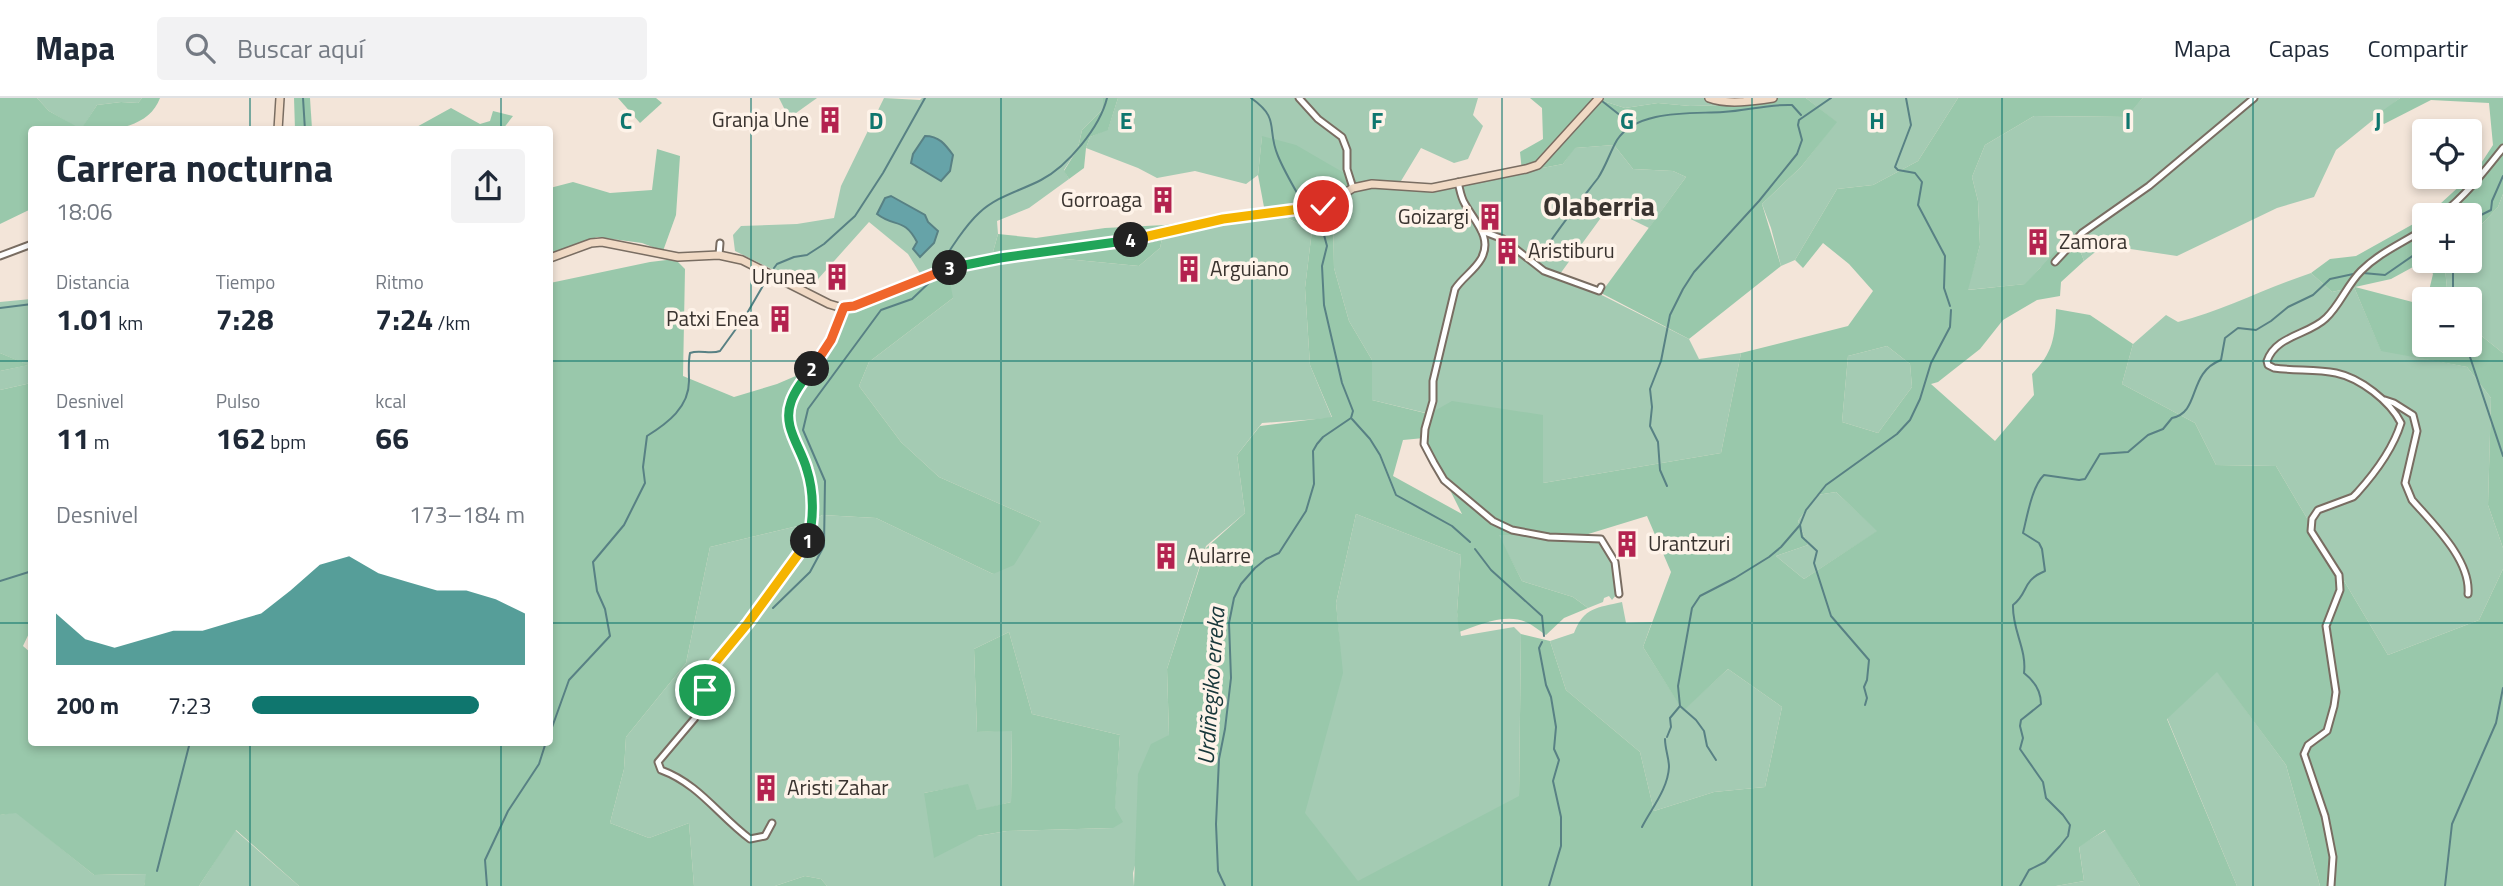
<!DOCTYPE html>
<html lang="es">
<meta charset="utf-8">
<style>
body{margin:0;font-family:"Titillium Web",sans-serif;background:#f2f2f3;color:#1f2937;height:100vh;display:flex;flex-direction:column;font-size:26px;white-space:nowrap}
*{box-sizing:border-box;margin:0}
p{font-size:23px;color:#747a83}
.icon{flex:none;width:38px;height:38px;fill:none;stroke:currentColor;stroke-width:2;stroke-linecap:round;stroke-linejoin:round}
.map{position:relative;flex:1;overflow:hidden}
.drawer{position:absolute;left:28px;top:28px;width:525px;height:620px;display:flex;flex-direction:column;background:#fff;border-radius:7px;box-shadow:0 4px 10px #0003}
.drawer>*{flex:none}
.buttons{position:absolute;left:2412px;top:21px;display:grid;gap:14px}
.buttons a{display:grid;place-items:center;width:70px;height:70px;border-radius:7px;background:#fff;box-shadow:0 4px 10px #0003;font-size:35px}
.pin{position:absolute;display:grid;place-items:center;width:60px;height:60px;color:#fff;margin:-30px;border:4px solid #fff;border-radius:50%;box-shadow:0 2px 7px #0007}
.km{position:absolute;width:35px;height:35px;margin:-18px;border-radius:50%;background:#222;color:#fff;font-size:19px;line-height:35px;text-align:center}
.round{display:grid;place-items:center;flex:none;width:74px;height:74px;border-radius:7px;background:#f2f2f3}
.head{display:flex;align-items:center;justify-content:space-between;height:119px;padding:0 28px}
h1{font-size:38px;font-weight:700;line-height:52px}
.figures{display:grid;grid-template-columns:repeat(3,1fr);gap:10px;height:119px;padding:7px 28px}
.figures div{display:grid;align-content:center}
.figures b{font-size:30px;font-weight:700}
.figures small{font-size:19px;font-weight:400}
.figures p{font-size:19px}
.chart{height:196px;padding:14px 28px}
.chart p{display:flex;justify-content:space-between}
.chart svg{width:100%;height:126px;margin-top:7px;fill:#0f766e;opacity:.7}
ul{padding:0 28px;list-style:none;font-size:23px}
li{display:grid;grid-template-columns:112px 84px 1fr;align-items:center;height:52px}
li i{height:18px;border-radius:9px;background:#0f766e}
header{display:flex;align-items:center;gap:42px;box-sizing:border-box;height:98px;padding:0 35px;background:#fff;border-bottom:2px solid #e0e1e3}
header strong{font-size:33px}
nav{display:flex;gap:38px;margin-inline-start:auto;font-size:24px}
.search{width:490px;height:63px;background:#f2f2f3;display:flex;align-items:center;gap:18px;box-sizing:border-box;padding:0 24px;border-radius:7px;color:#747a83;font-size:26px}
.map>svg:first-child{display:block}
.green{fill:#a4cbb3;fill-rule:evenodd}
.forest{fill:#99c8ab;fill-rule:evenodd}
.water{fill:#66a3a8;stroke:#588184;stroke-width:2}
.lines{fill:none;stroke-linecap:round;stroke-linejoin:round}
.stream{stroke:#588184;stroke-width:2}
.street-casing{stroke:#796d62;stroke-width:9}
.secondary-casing{stroke:#796d62;stroke-width:10}
.street{stroke:#fff;stroke-width:5}
.secondary{stroke:#f0d9c4;stroke-width:7}
.split-1-casing{stroke:#fff;stroke-width:14}
.split-2-casing{stroke:#fff;stroke-width:14}
.split-3-casing{stroke:#fff;stroke-width:14}
.split-4-casing{stroke:#fff;stroke-width:14}
.split-5-casing{stroke:#fff;stroke-width:14}
.split-1{stroke:#f5b400;stroke-width:9}
.split-2{stroke:#22a559;stroke-width:9}
.split-3{stroke:#f0652b;stroke-width:9}
.split-4{stroke:#22a559;stroke-width:9}
.split-5{stroke:#f5b400;stroke-width:9}
.grid{fill:none;stroke:#0f766e;stroke-width:2;stroke-opacity:0.55}
.labels{text-anchor:middle;stroke-width:7;stroke-linejoin:round;paint-order:stroke}
.poi-label{font-size:21px;fill:#39332f;stroke:#fef3e9;text-anchor:start}
.water-label{font-size:23px;font-style:italic;fill:#163639;stroke:#fef3e9}
.district-label{font-size:28px;font-weight:bold;fill:#39332f;stroke:#fef3e9}
.grid-label{font-size:23px;text-anchor:middle;font-weight:bold;fill:#0f766e;stroke:#fef3e9;stroke-width:7;stroke-linejoin:round;paint-order:stroke}
</style>
<header>
<strong>Mapa</strong>
<div class="search"><svg class="icon" aria-label="search" viewBox="0 0 24 24"><circle cx="10" cy="10" r="6"/><path d="M15 15l6 6"/></svg>Buscar aquí</div>
<nav><a>Mapa</a><a>Capas</a><a>Compartir</a></nav>
</header>
<div class="map">
<svg width="2503" height="788" viewBox="0 0 2503 788">
<rect width="100%" height="100%" fill="#f3e5d9"/>
<g class="green">
<polygon points="37,0 142,0 138,5 121,4 97,7 81,32 49,13"/>
<polygon points="779,0 817,0 789,20"/>
<path d="M884,0L920,2L922,0H1103V11L1082,32L1078,50L1064,72L1069,81L1029,110L997,123L998,136L993,154L1139,168L1160,150L1165,127L1264,109L1312,132L1305,190L1310,267L1332,320L1262,325L1237,357L1245,415L1206,448L1167,571L1169,637L1133,775L1134,788H827L821,781L805,778L775,788H694L689,725L649,740L610,725L624,671L626,639L686,565L710,449L810,425L822,417L876,420L993,476L1041,424L939,379L901,344L859,288L869,264L953,200L921,177L908,156L869,124L810,190L735,153L733,137L741,128L797,126L834,120L841,88ZM1009,534L1032,616L1120,637L1113,730L1007,733L977,738L924,695L967,687L977,713L1011,704L1012,632L977,634L974,551Z"/>
<polygon points="1118,0 1478,0 1473,17 1483,28 1468,61 1454,65 1421,50 1401,83 1431,91 1563,66 1574,50 1614,47 1633,71 1673,73 1686,79 1649,130 1608,110 1560,176 1689,241 1699,261 1741,255 1721,355 1543,385 1430,316 1372,302 1372,262 1349,223 1334,170 1333,114 1358,84 1262,39 1258,77 1246,86 1195,73 1157,80 1138,70 1086,50 1090,39 1108,31"/>
<polygon points="1594,0 1747,0 1728,7 1690,8 1658,5 1625,10"/>
<polygon points="1806,0 1958,0 1918,63 1873,87 1837,91 1795,162 1781,168 1771,130 1762,106 1801,69 1836,24"/>
<polygon points="2143,0 2400,0 2336,52 2314,99 2277,110 2177,158 2104,147 2084,163 2077,144 2040,170 2026,186 1967,192 1980,147 1978,103 1972,79 1985,47 2034,18 2125,19"/>
<polygon points="2503,96 2503,255 2469,228 2469,201 2448,201 2445,170 2450,163 2469,163 2469,140 2498,109"/>
<path d="M2311,175L2332,194L2354,189L2381,252L2467,269L2491,300L2488,407L2503,450V471L2479,522L2388,557L2276,368L2216,367L2195,325L2122,286L2133,246L2166,217L2178,224C2224,212 2266,190 2311,175Z"/>
<polygon points="31,201 31,285 0,292 0,273 28,267 0,255 0,204"/>
<polygon points="1887,248 1910,266 1912,289 1878,335 1842,324 1848,258"/>
<polygon points="1836,394 1878,433 1804,481 1776,458 1808,447 1798,423 1817,397"/>
<polygon points="1356,416 1461,457 1457,514 1461,538 1514,529 1521,536 1519,699 1358,784 1304,715 1342,575 1336,505"/>
<polygon points="1498,437 1585,437 1601,442 1613,465 1617,496 1612,502 1609,498 1604,500 1603,504 1588,510 1573,499 1522,483"/>
<path d="M1622,504L1626,525L1652,524L1643,549L1683,612L1728,571L1782,609L1765,689L1714,694L1654,713L1640,654L1566,592L1550,543L1574,535C1584,509 1597,510 1622,504Z"/>
<polygon points="2217,573 2286,667 2320,788 2237,788 2167,620"/>
<polygon points="16,714 94,777 147,776 144,788 0,788 0,717"/>
<polygon points="235,732 299,788 199,788"/>
<polygon points="2106,732 2140,788 2056,788 2084,783 2079,748"/>
</g>
<g class="forest">
<path d="M0,0H37L49,13L81,31L97,7L121,4L138,5L142,0H160C144,44 69,32 32,32L31,111L0,126Z"/>
<polygon points="294,0 310,0 312,31 295,31"/>
<polygon points="618,0 656,0 662,5 640,25"/>
<polygon points="1103,0 1118,0 1108,32 1090,39 1086,50 1084,70 1069,81 1064,73 1078,50 1082,32 1103,11"/>
<polygon points="1530,0 1594,0 1625,10 1658,5 1690,8 1728,7 1747,0 1806,0 1837,24 1801,69 1762,106 1781,168 1689,241 1601,195 1686,79 1673,73 1633,71 1614,47 1575,50 1563,66 1522,74 1520,54 1543,41 1542,10"/>
<path d="M1958,0H2143L2126,19L2034,18L1985,47L1972,79L1978,103L1980,147L1968,192L2025,186L2068,140L2077,144L2084,163L2061,184L2060,198L2037,202L2003,222L1980,251L1938,284L1931,286L1995,343L2034,297L2032,276C2053,255 2055,239 2056,211L2090,217L2133,246L2122,286L2195,325L2216,367L2276,368L2388,557L2479,522L2503,471V788H2320L2286,667L2217,574L2167,621L2237,788H2140L2105,732L2079,749L2084,783L2056,788H1134L1138,676L1151,646L1169,637L1167,571L1206,450L1245,415L1237,357L1260,328L1332,319L1310,267L1305,190L1312,132L1264,109L1258,77L1262,38L1296,47L1358,83L1333,114L1334,170L1349,223L1372,262V302L1429,316L1452,303L1543,317V385L1721,355L1741,255L1848,228L1873,193L1849,166L1823,145L1803,170L1795,162L1837,91L1873,87L1918,63ZM1887,248L1910,266L1912,289L1878,335L1842,324L1848,258ZM1424,340L1462,416L1393,378L1403,342ZM1836,394L1877,433L1804,481L1776,458L1808,447L1798,423L1817,397ZM1356,416L1461,457L1457,514L1459,534C1479,527 1505,515 1526,524C1533,527 1540,533 1546,537L1564,520L1588,510L1573,499L1522,483L1499,437H1585L1647,418L1671,474L1643,549L1683,613L1728,571L1782,609L1765,689L1714,694L1654,713L1640,654L1566,592L1550,543L1521,536L1519,698L1358,783L1305,715L1343,575L1336,505Z"/>
<polygon points="2400,0 2503,0 2503,96 2498,109 2469,140 2469,117 2428,117 2476,73 2493,47 2489,5 2431,2 2384,26 2374,19"/>
<polygon points="451,10 480,26 490,23 493,13 513,18 503,31 413,31"/>
<polygon points="657,51 680,58 676,117 663,153 642,145 597,139 550,157 550,90 573,84 610,95 652,92"/>
<polygon points="2424,120 2424,163 2391,181 2355,189 2424,207 2424,247 2469,247 2469,228 2503,255 2503,450 2488,407 2491,300 2467,269 2381,253 2354,189 2332,194 2311,175 2330,161 2356,158"/>
<polygon points="1165,127 1160,150 1139,168 993,154 998,136 1036,140 1105,130"/>
<polygon points="675,161 685,171 683,278 734,299 777,286 812,271 843,213 869,208 921,177 947,167 953,200 869,264 859,288 901,344 939,379 1041,424 1014,467 993,476 876,420 822,417 810,425 710,449 686,565 626,639 624,671 610,725 649,740 689,725 694,788 299,788 236,732 199,788 144,788 146,776 94,777 16,715 0,717 0,292 31,285 32,529 23,548 31,555 32,644 550,644 550,185 650,164"/>
<polygon points="2426,163 2450,163 2445,170 2448,201 2427,201 2433,176"/>
<polygon points="0,255 29,267 0,273"/>
<polygon points="1009,534 1032,616 1120,637 1115,710 1123,724 1113,730 1007,733 977,738 934,760 924,695 968,686 977,712 1011,704 1012,633 977,634 974,551"/>
<polygon points="805,778 821,781 827,788 775,788"/>
</g>
<g class="water">
<path d="M925,38C939,38 945,46 953,57L950,73L941,83L911,65L913,56Z"/>
<path d="M891,98L925,117L928,124L938,133L934,145L920,159L913,151L917,144C904,119 895,130 877,116L885,100Z"/>
</g>
<g class="lines">
<g class="stream">
<polyline points="303,0 305,32"/>
<path d="M1251,0C1281,21 1266,30 1278,58C1285,75 1295,91 1304,107"/>
<polyline points="1906,0 1911,27 1895,69 1898,72 1915,75 1922,84 1918,107 1945,158 1944,190 1950,208"/>
<polyline points="1602,3 1621,18 1629,28"/>
<polyline points="2469,123 2491,112 2492,103 2503,78"/>
<path d="M1538,162C1556,133 1577,107 1598,80C1606,68 1610,54 1617,42C1637,11 1692,16 1723,14C1746,13 1768,6 1792,7L1801,17"/>
<path d="M941,167C950,151 966,127 979,115C997,98 1020,93 1041,82C1068,68 1100,29 1107,0"/>
<polyline points="774,170 777,166 794,159 807,157 824,146 855,118 883,75 925,0"/>
<polyline points="2363,175 2385,177 2424,150"/>
<polyline points="2453,201 2453,163"/>
<polyline points="0,210 32,206"/>
<polyline points="2466,247 2503,358"/>
<polyline points="1352,321 1370,341 1380,357 1396,397 1452,428 1470,444"/>
<polyline points="1667,388 1660,372 1658,344 1650,328 1652,309 1650,291 1661,263 1670,217 1683,191 1694,174 1759,103 1797,56 1802,42 1798,27 1799,22 1831,0"/>
<polyline points="1800,427 1802,439 1817,453 1814,465 1831,518 1869,562 1867,582 1864,589 1867,600 1865,607"/>
<polyline points="1475,451 1491,472 1542,518 1544,538"/>
<polyline points="0,483 32,473"/>
<polyline points="773,510 810,474 824,448 825,383 803,332 808,311 881,212 912,201 933,181"/>
<polyline points="1542,544 1539,550 1546,587 1551,599 1556,629 1554,651 1559,662 1553,683 1561,719 1561,748 1549,788"/>
<polyline points="1680,608 1696,622 1704,633 1707,648 1716,662"/>
<path d="M550,635L569,582L610,538L605,511L597,493L593,464L624,427L645,385L643,369L647,338C668,325 689,309 689,283C689,273 688,265 690,255C700,251 710,257 720,253L746,217L768,179"/>
<polyline points="1667,639 1671,629 1670,620 1680,608 1678,588 1692,510 1700,498 1735,480 1769,459 1781,449 1800,427 1806,412 1826,387 1897,336 1910,322 1920,301 1931,265 1950,229 1951,212"/>
<path d="M1642,729C1651,711 1668,691 1669,669C1669,660 1665,651 1665,641"/>
<polyline points="157,773 190,644"/>
<polyline points="487,788 485,762 508,713 539,666 546,644"/>
<polyline points="1225,788 1218,773 1216,726 1219,661 1225,631 1231,580 1229,525 1234,500 1241,486 1255,470 1266,461 1279,455 1306,413 1314,386 1313,353 1317,346 1323,339 1351,320 1353,313 1342,285 1324,207 1322,168 1327,148 1321,126 1308,114"/>
<path d="M2020,788L2029,772L2045,764L2060,748L2068,738L2070,727L2063,717L2046,700L2043,684L2020,651L2023,640L2020,628L2021,622L2041,606C2041,593 2033,582 2024,575C2027,551 2012,532 2013,507C2029,495 2021,483 2045,473L2042,451L2039,445L2023,435C2027,419 2032,388 2044,377L2079,382L2085,381L2100,356L2128,354L2148,337L2163,331L2172,320C2201,314 2187,275 2221,262L2225,240L2238,230L2256,232L2271,223L2288,209L2313,197L2330,181L2358,175"/>
<polyline points="2445,788 2452,726 2496,625 2503,590"/>
</g>
<defs>
<g id="street">
<polyline points="1299,0 1318,21 1342,39 1347,52 1347,71 1353,90"/>
<path d="M1458,84C1460,92 1461,100 1465,106C1475,124 1493,140 1481,161C1474,173 1462,180 1455,191L1433,283V303L1425,331L1424,346L1434,365L1444,382L1493,423L1512,432L1549,439L1601,441L1615,464L1619,496"/>
<path d="M2441,117C2467,96 2483,75 2503,50"/>
<polyline points="1482,133 1503,141 1544,173 1599,193 1601,189"/>
<polyline points="719,157 720,145"/>
<polyline points="0,158 32,146"/>
<polyline points="2055,164 2082,135 2149,88 2254,0"/>
<path d="M2385,302L2394,305L2413,317L2417,333L2405,385L2412,402C2433,426 2471,462 2468,496"/>
<path d="M772,725L765,738L750,741C718,717 699,686 661,672L658,664L695,620L715,565L806,448C814,423 815,393 807,368C799,348 785,331 790,308C793,289 812,274 822,258C832,243 837,226 844,209"/>
<path d="M2331,788L2333,759L2325,718L2304,656L2308,647L2327,633L2334,608L2336,594L2326,528L2340,492L2339,477L2311,433L2312,421L2318,412L2353,399L2357,395C2375,375 2393,351 2401,325C2390,303 2360,280 2336,275C2316,271 2294,273 2274,270L2268,267L2267,263C2276,237 2309,237 2326,220C2340,207 2347,187 2361,173C2380,154 2403,145 2424,131"/>
</g>
<g id="secondary">
<path d="M1709,0C1727,7 1754,3 1773,0"/>
<polyline points="278,32 280,0"/>
<polyline points="550,160 591,145 602,144 678,159 719,157 742,162 829,206 839,209 854,209 942,172 1000,160 1148,140 1223,121 1323,109 1353,90 1372,86 1432,90 1526,71 1538,67 1599,0"/>
</g>
</defs>
<use href="#street" class="street-casing"/>
<use href="#secondary" class="secondary-casing"/>
<use href="#street" class="street"/>
<use href="#secondary" class="secondary"/>
</g>
<g class="lines">
<defs>
<polyline id="split-1" points="705,592 715,565 748,525 808,443"/>
<path id="split-2" d="M808,443C814,421 814,394 807,372C801,349 782,329 791,304C795,292 804,281 812,271"/>
<polyline id="split-3" points="812,271 831,242 844,209 854,208 950,170"/>
<polyline id="split-4" points="950,170 1000,160 1131,142"/>
<polyline id="split-5" points="1131,142 1223,121 1323,108"/>
</defs>
<use href="#split-1" class="split-1-casing"/>
<use href="#split-2" class="split-2-casing"/>
<use href="#split-3" class="split-3-casing"/>
<use href="#split-4" class="split-4-casing"/>
<use href="#split-5" class="split-5-casing"/>
<use href="#split-1" class="split-1"/>
<use href="#split-2" class="split-2"/>
<use href="#split-3" class="split-3"/>
<use href="#split-4" class="split-4"/>
<use href="#split-5" class="split-5"/>
</g>
<path class="grid" d="M250,0V32M501,0V32M751,0V788M1001,0V788M1252,0V788M1502,0V788M1752,0V788M2002,0V788M2253,0V788M0,263H32M550,263H2503M0,525H32M550,525H2503M250,644V788M501,644V788"/>
<defs>
<symbol id="building-bare" viewBox="-9 -9 18 18"><path d="M-4-6H4V6H1V3H-1V6H-4ZM-2.5-4.3h1.7v1.8h-1.7ZM.8-4.3h1.7v1.8H.8ZM-2.5-1h1.7V.8h-1.7ZM.8-1h1.7V.8H.8Z" fill="#b3224f" stroke="#fef3e9" stroke-width="2.5" paint-order="stroke"/></symbol>
</defs>
<g fill-rule="evenodd">
<use href="#building-bare" x="811" y="3" width="38" height="38"/>
<use href="#building-bare" x="1144" y="83" width="38" height="38"/>
<use href="#building-bare" x="1471" y="100" width="38" height="38"/>
<use href="#building-bare" x="2019" y="125" width="38" height="38"/>
<use href="#building-bare" x="1488" y="134" width="38" height="38"/>
<use href="#building-bare" x="1170" y="152" width="38" height="38"/>
<use href="#building-bare" x="818" y="160" width="38" height="38"/>
<use href="#building-bare" x="761" y="202" width="38" height="38"/>
<use href="#building-bare" x="1608" y="427" width="38" height="38"/>
<use href="#building-bare" x="1147" y="439" width="38" height="38"/>
<use href="#building-bare" x="747" y="671" width="38" height="38"/>
</g>
<g class="labels">
<g class="poi-label">
<text x="809" y="29" text-anchor="end">Granja Une</text>
<text x="1142" y="109" text-anchor="end">Gorroaga</text>
<text x="1469" y="126" text-anchor="end">Goizargi</text>
<text x="2059" y="151">Zamora</text>
<text x="1528" y="160">Aristiburu</text>
<text x="1210" y="178">Arguiano</text>
<text x="816" y="186" text-anchor="end">Urunea</text>
<text x="759" y="228" text-anchor="end">Patxi Enea</text>
<text x="1648" y="453">Urantzuri</text>
<text x="1187" y="465">Aularre</text>
<text x="787" y="697">Aristi Zahar</text>
</g>
<g class="water-label">
<text transform="translate(1211 588) rotate(-86)" y="8">Urdiñegiko erreka</text>
</g>
<g class="district-label">
<text x="1599" y="118">Olaberria</text>
</g>
</g>
<g class="grid-label">
<text x="626" y="31">C</text>
<text x="876" y="31">D</text>
<text x="1126" y="31">E</text>
<text x="1377" y="31">F</text>
<text x="1627" y="31">G</text>
<text x="1877" y="31">H</text>
<text x="2128" y="31">I</text>
<text x="2378" y="31">J</text>
</g>
</svg>
<div class="buttons">
<a><svg class="icon" aria-label="locate" viewBox="0 0 24 24"><circle cx="12" cy="12" r="6"/><path d="M12 2v4M12 18v4M2 12h4M18 12h4"/></svg></a>
<a>+</a>
<a>−</a>
</div>
<div class="pin" style="left:705px;top:592px;background:#1e9e55"><svg class="icon" aria-label="arrive" viewBox="0 0 24 24"><path d="M6 21V4h12l-3 4 3 4H6"/></svg></div>
<div class="pin" style="left:1323px;top:108px;background:#d93025"><svg class="icon" aria-label="check" viewBox="0 0 24 24"><path d="M5 12l5 5 9-10"/></svg></div>
<b class="km" style="left:808px;top:443px">1</b>
<b class="km" style="left:812px;top:271px">2</b>
<b class="km" style="left:950px;top:170px">3</b>
<b class="km" style="left:1131px;top:142px">4</b>
<section class="drawer">
<div class="head"><div><h1>Carrera nocturna</h1><p>18:06</p></div><a class="round"><svg class="icon" aria-label="share" viewBox="0 0 24 24"><path d="M12 15V3M7 8l5-5 5 5M5 13v7h14v-7"/></svg></a></div>
<div class="figures">
<div><p>Distancia</p><b>1.01<small> km</small></b></div>
<div><p>Tiempo</p><b>7:28</b></div>
<div><p>Ritmo</p><b>7:24<small> /km</small></b></div>
</div>
<div class="figures">
<div><p>Desnivel</p><b>11<small> m</small></b></div>
<div><p>Pulso</p><b>162<small> bpm</small></b></div>
<div><p>kcal</p><b>66</b></div>
</div>
<div class="chart"><p><span>Desnivel</span>173–184 m</p>
<svg viewBox="0 0 160 44" preserveAspectRatio="none"><path d="M0 44V26L10 35L20 38L30 35L40 32L50 32L60 29L70 26L80 18L90 9L100 6L110 12L120 15L130 18L140 18L150 21L160 26V44z"/></svg>
</div>
<ul>
<li><b>200 m</b>7:23<i style="width:83%"></i></li>
</ul>
</section>
</div>
